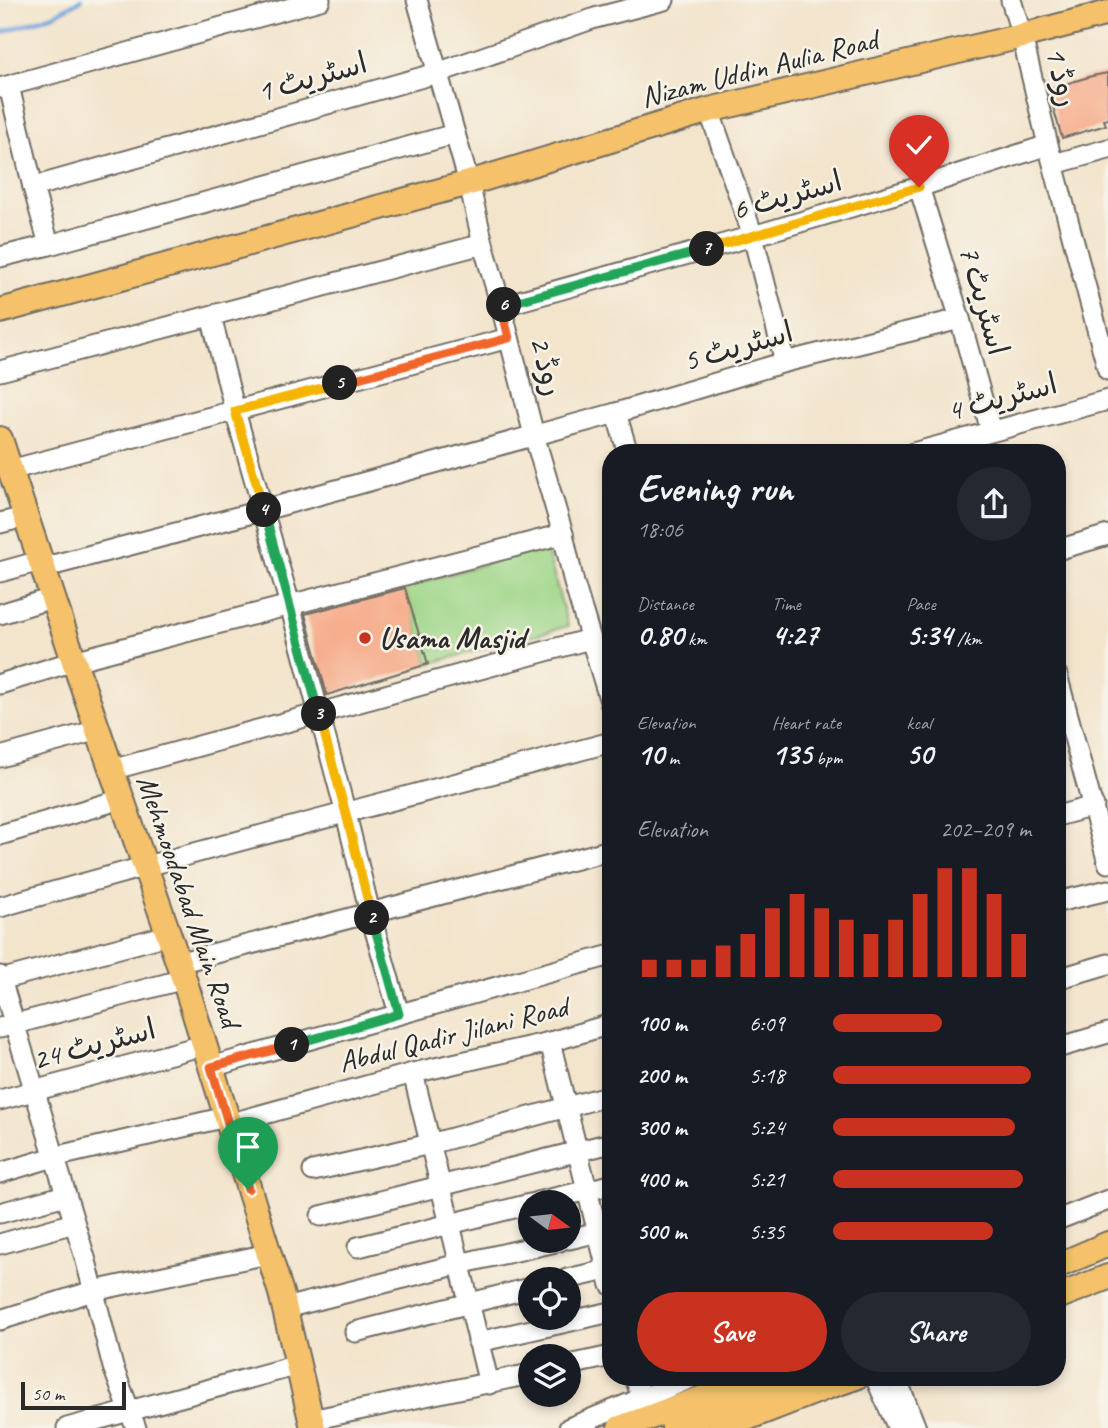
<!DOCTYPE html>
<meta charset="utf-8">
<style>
body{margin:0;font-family:Caveat,"Playpen Sans Arabic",sans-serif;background:#242831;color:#f1f3f6;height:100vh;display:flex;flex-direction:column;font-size:26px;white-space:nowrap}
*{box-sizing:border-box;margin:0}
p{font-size:23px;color:#9ea1a6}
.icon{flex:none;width:38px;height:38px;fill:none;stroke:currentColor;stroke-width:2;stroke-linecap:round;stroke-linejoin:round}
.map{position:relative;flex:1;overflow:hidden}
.panel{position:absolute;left:602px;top:444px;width:464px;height:942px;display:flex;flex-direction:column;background:#171b24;border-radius:28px;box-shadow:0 4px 10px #0003}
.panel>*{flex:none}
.needle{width:46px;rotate:105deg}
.controls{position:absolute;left:518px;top:1190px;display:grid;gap:14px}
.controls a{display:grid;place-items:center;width:63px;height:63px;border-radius:50%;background:#171b24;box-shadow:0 4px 10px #0003;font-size:35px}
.scale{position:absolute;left:21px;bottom:18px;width:105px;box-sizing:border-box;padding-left:7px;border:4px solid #2b2b2b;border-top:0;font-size:19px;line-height:24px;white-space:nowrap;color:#2b2b2b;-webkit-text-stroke:5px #f7f3e8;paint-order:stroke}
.pin{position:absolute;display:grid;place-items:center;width:60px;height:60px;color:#fff;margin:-72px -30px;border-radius:50% 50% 50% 0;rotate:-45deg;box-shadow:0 0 7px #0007}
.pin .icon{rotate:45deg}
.km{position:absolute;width:35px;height:35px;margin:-18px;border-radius:50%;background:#222;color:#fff;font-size:19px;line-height:35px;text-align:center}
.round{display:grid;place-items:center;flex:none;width:74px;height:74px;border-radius:37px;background:#242831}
.headline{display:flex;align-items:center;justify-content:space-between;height:119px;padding:0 35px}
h1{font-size:38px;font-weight:700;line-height:52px}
.figures{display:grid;grid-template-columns:repeat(3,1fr);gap:10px;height:119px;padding:7px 35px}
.figures div{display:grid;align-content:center}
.figures b{font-size:30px;font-weight:700}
.figures small{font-size:19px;font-weight:400}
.figures p{font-size:19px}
.chart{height:196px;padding:14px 35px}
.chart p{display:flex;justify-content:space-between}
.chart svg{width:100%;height:126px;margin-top:7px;stroke:#c8321e;stroke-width:6}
.action{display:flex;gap:14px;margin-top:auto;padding:14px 35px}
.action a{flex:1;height:80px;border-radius:42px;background:#c8321e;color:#fff;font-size:28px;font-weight:700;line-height:80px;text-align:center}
.action a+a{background:#242831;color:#f1f3f6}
ul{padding:0 35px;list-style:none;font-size:23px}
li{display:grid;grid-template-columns:112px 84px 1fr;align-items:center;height:52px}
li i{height:18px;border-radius:9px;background:#c8321e}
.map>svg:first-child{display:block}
.green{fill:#9ed688;stroke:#64805a;stroke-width:2}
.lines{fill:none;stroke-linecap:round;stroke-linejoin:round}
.stream{stroke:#6ea1da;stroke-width:4.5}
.building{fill:#f6ae8d}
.minor-casing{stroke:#716c63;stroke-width:23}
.major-casing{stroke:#716c63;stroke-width:28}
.minor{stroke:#fff;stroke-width:19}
.major{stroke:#f5c16b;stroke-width:24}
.split-1-casing{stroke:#fff;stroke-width:14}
.split-2-casing{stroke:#fff;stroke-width:14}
.split-3-casing{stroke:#fff;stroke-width:14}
.split-4-casing{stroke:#fff;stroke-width:14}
.split-5-casing{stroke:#fff;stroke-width:14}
.split-6-casing{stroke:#fff;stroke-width:14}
.split-7-casing{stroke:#fff;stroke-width:14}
.split-8-casing{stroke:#fff;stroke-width:14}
.split-1{stroke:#f0652b;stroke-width:9}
.split-2{stroke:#22a559;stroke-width:9}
.split-3{stroke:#f5b400;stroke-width:9}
.split-4{stroke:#22a559;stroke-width:9}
.split-5{stroke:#f5b400;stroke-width:9}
.split-6{stroke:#f0652b;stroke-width:9}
.split-7{stroke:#22a559;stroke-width:9}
.split-8{stroke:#f5b400;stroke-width:9}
.poi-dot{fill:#c8321e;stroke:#f7f3e8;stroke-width:2.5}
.labels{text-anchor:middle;stroke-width:5;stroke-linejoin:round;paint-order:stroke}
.street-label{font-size:30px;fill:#2b2b2b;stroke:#f7f3e8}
.poi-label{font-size:30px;font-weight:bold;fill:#2b2b2b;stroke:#f7f3e8;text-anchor:start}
</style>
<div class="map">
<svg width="1108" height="1428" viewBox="0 0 1108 1428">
<rect width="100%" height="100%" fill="#f7f3e8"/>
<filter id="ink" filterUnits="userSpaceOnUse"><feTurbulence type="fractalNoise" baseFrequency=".0143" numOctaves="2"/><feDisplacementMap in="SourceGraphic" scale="14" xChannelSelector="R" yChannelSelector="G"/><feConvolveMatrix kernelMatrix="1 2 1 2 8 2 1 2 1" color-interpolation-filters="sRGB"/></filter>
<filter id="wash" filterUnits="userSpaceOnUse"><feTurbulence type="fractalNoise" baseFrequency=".00686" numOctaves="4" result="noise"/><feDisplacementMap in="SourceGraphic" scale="28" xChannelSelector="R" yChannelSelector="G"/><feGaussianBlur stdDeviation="1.57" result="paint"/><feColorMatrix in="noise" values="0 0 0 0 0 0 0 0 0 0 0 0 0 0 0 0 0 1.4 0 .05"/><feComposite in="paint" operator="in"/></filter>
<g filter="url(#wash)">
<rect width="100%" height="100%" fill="#f3e4cc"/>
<polygon class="green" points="546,547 568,626 428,664 404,587"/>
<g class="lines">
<polyline class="stream" points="0,33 54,15 81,0"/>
</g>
<g id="blocks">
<g class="building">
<polygon points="1108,73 1108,119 1104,120 1106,125 1062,138 1048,89 1092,76"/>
<polygon points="405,588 428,664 327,695 305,614"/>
</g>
</g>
</g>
<g filter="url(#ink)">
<use href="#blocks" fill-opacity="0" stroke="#716c63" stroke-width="2"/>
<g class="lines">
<defs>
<g id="minor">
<polyline points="417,0 469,183 483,244 501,306 534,435 563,534 574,583 611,705"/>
<polyline points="1011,0 1022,36 1048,145 1108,370"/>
<polyline points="9,86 33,187 49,245"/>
<polyline points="0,88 320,0"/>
<polyline points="709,110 753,236 785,362"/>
<polyline points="1054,164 1108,149"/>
<polyline points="33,187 437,73 595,18 664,0"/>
<polyline points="919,187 960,319 991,431"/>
<polyline points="0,257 49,245 455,134"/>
<polyline points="501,306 753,236 919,187 1048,145"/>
<polyline points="211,316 235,411 290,605 346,814 370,913 399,1014"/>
<polyline points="0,371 483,244"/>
<polyline points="616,413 628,453"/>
<polyline points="913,453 1108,400"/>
<polyline points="10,470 509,338"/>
<polyline points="0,523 25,517"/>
<polyline points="1057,550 1108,535"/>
<polyline points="42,568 264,510 616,413 785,362 960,319"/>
<polyline points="0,572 40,561"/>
<polyline points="0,614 52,598"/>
<polyline points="1057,675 1108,863"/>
<polyline points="0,684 74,661 563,534"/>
<polyline points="0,757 98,730"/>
<polyline points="111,770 590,639"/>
<polyline points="1057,816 1094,806"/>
<polyline points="0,835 122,799"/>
<polyline points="1057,902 1108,890"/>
<path d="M0,907C203,849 407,797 611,742"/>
<polyline points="178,963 611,850"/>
<polyline points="0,976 86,1261 113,1367 136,1428"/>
<polyline points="1057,979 1108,964"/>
<polyline points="0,980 168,935"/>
<polyline points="0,1028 184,979"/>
<polyline points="550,1042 611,1285"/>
<polyline points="1057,1048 1108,1033"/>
<polyline points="211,1067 611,955"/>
<polyline points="413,1073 489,1384"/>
<polyline points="0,1100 204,1045"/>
<polyline points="228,1124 413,1073 550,1042 611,1024"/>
<polyline points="313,1171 430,1144 611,1095"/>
<polyline points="0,1173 54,1157 226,1117"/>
<polyline points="537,1202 611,1185"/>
<polyline points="0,1213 66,1195"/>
<polyline points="321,1216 611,1143"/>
<polyline points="1057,1220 1108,1200"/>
<polyline points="569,1239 611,1229"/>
<polyline points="0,1244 74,1223"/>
<polyline points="358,1247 530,1204"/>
<polyline points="567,1279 611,1269"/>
<polyline points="285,1308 459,1264 560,1241"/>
<polyline points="0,1320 93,1291 268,1254"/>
<polyline points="355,1332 530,1288"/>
<polyline points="478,1342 611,1312"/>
<polyline points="569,1365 611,1356"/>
<polyline points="635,1377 642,1399 648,1408"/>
<polyline points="875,1377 898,1428"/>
<polyline points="896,1377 916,1428"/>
<polyline points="311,1420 530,1374"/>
<polyline points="67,1428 298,1365"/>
<polyline points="569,1428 694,1377"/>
</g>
<g id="major">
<polyline points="0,311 469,183 709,110 1022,36 1108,13"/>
<polyline points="0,439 74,661 184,979 281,1293 313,1428"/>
<polyline points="1057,1266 1108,1244"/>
<polyline points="1057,1297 1108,1277"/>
<polyline points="620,1428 761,1377"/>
<polyline points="674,1428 797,1377"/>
<polyline points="721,1428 824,1388 856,1377"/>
</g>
</defs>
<use href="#minor" class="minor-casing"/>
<use href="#major" class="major-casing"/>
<use href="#minor" class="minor"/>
<use href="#major" class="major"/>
</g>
</g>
<g class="lines" filter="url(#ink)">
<defs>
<polyline id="split-1" points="248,1189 211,1067 292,1045"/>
<polyline id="split-2" points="292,1045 399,1014 372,918"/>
<polyline id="split-3" points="319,714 346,814 372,918"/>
<polyline id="split-4" points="264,510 319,714"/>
<polyline id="split-5" points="264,510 235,411 340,383"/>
<polyline id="split-6" points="340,383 509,338 501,306 504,305"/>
<polyline id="split-7" points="504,305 707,249"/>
<polyline id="split-8" points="707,249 919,187"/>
</defs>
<use href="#split-1" class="split-1-casing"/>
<use href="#split-2" class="split-2-casing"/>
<use href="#split-3" class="split-3-casing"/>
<use href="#split-4" class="split-4-casing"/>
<use href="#split-5" class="split-5-casing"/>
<use href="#split-6" class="split-6-casing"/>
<use href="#split-7" class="split-7-casing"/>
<use href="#split-8" class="split-8-casing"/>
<use href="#split-1" class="split-1"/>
<use href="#split-2" class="split-2"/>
<use href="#split-3" class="split-3"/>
<use href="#split-4" class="split-4"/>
<use href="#split-5" class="split-5"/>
<use href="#split-6" class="split-6"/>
<use href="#split-7" class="split-7"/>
<use href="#split-8" class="split-8"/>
</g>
<circle class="poi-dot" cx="365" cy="638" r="7"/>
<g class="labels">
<g class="street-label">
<text transform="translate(759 68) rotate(-14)" y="10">Nizam Uddin Aulia Road</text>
<text transform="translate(312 77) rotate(-16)" y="10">اسٹریٹ 1</text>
<text transform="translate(1062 77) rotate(77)" y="10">روڈ 1</text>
<text transform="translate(787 195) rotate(-16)" y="10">اسٹریٹ 6</text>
<text transform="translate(984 300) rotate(74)" y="10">اسٹریٹ 7</text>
<text transform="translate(738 346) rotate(-16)" y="10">اسٹریٹ 5</text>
<text transform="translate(547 366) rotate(76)" y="10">روڈ 2</text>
<text transform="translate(1002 397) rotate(-15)" y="10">اسٹریٹ 4</text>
<text transform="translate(189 901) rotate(71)" y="10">Mehmoodabad Main Road</text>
<text transform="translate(453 1034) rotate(-14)" y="10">Abdul Qadir Jilani Road</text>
<text transform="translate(94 1044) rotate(-15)" y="10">اسٹریٹ 24</text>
</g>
<g class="poi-label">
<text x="379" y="648">Usama Masjid</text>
</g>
</g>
</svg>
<div class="controls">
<a><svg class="needle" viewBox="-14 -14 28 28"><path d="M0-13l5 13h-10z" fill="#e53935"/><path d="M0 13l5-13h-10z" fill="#9ea1a6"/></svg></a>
<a><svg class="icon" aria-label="locate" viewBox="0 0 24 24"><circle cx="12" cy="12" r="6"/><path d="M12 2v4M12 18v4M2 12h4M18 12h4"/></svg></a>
<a><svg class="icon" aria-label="layers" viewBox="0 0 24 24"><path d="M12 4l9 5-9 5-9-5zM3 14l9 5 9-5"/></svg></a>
</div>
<div class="scale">50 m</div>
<div class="pin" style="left:248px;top:1189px;background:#1e9e55"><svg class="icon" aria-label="arrive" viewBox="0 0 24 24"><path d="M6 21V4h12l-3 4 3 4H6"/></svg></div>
<div class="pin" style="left:919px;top:187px;background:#d93025"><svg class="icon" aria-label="check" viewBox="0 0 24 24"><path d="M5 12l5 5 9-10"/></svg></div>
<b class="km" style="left:292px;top:1045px">1</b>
<b class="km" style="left:372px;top:918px">2</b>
<b class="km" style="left:319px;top:714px">3</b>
<b class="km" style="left:264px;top:510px">4</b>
<b class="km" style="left:340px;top:383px">5</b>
<b class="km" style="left:504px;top:305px">6</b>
<b class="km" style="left:707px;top:249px">7</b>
<section class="panel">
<div class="headline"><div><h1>Evening run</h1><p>18:06</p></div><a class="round"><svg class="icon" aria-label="share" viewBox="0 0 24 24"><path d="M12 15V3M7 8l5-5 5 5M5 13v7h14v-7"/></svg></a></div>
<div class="figures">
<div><p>Distance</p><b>0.80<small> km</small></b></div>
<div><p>Time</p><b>4:27</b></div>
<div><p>Pace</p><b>5:34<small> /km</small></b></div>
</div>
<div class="figures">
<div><p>Elevation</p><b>10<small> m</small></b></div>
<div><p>Heart rate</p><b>135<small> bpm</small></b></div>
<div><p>kcal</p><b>50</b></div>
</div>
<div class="chart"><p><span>Elevation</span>202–209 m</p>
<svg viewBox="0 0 160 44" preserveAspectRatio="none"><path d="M5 44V38M15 44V38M25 44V38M35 44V33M45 44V29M55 44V20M65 44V15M75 44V20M85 44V24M95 44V29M105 44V24M115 44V15M125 44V6M135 44V6M145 44V15M155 44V29"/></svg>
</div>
<ul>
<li><b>100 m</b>6:09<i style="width:55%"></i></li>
<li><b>200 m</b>5:18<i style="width:100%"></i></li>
<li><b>300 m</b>5:24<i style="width:92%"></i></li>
<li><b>400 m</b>5:21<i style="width:96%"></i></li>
<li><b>500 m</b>5:35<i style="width:81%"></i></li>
</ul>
<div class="action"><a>Save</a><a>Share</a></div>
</section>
</div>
